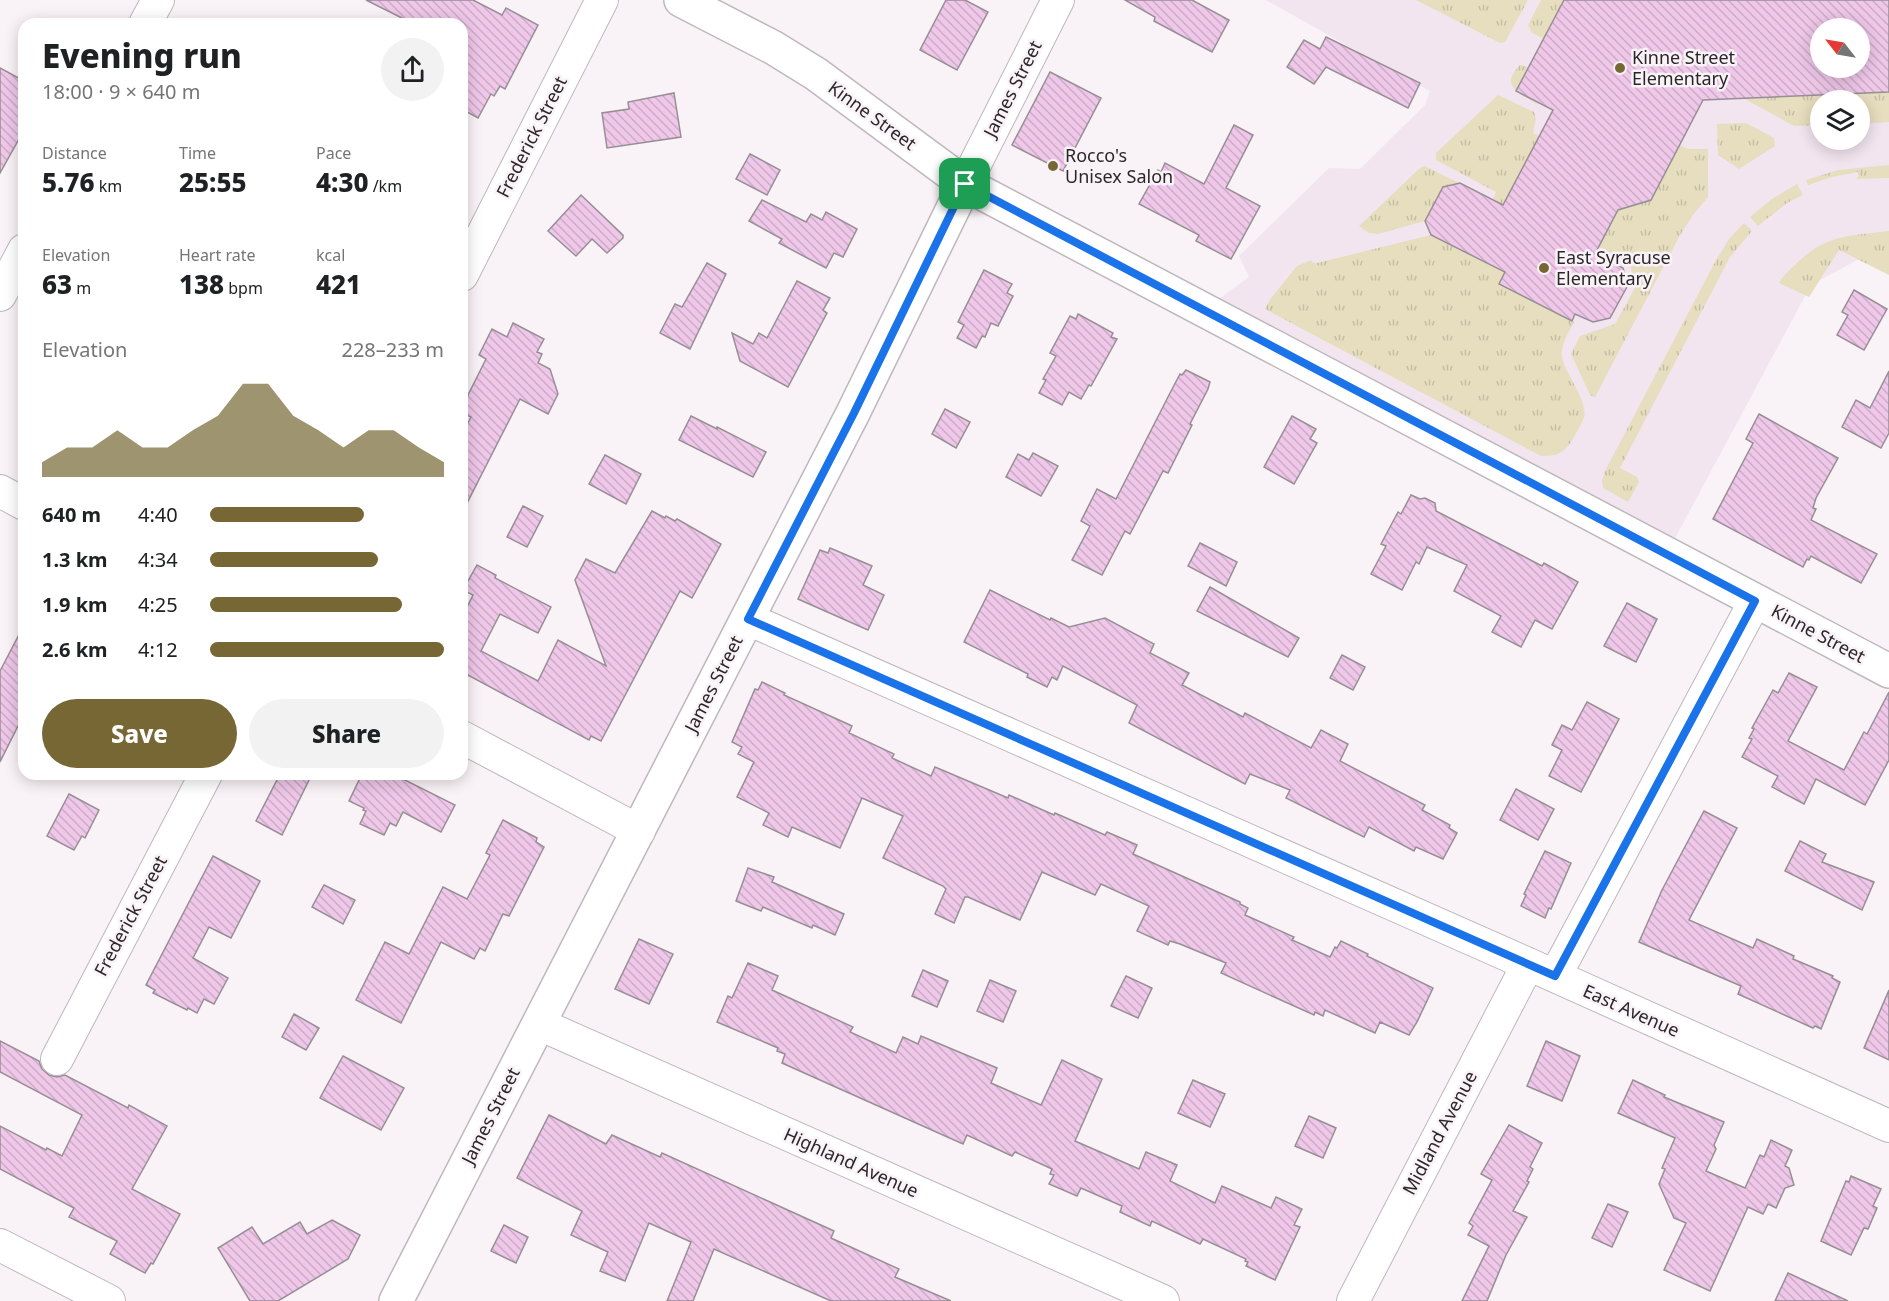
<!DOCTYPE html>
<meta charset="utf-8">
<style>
body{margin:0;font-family:"Noto Sans",sans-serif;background:#f2f2f2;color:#202124;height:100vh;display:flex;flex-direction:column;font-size:22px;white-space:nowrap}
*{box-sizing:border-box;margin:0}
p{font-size:20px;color:#757577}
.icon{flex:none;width:33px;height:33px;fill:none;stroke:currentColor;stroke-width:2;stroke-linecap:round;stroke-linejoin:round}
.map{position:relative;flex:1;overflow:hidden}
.details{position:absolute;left:18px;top:18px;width:450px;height:762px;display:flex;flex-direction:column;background:#fff;border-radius:18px;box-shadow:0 3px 15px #0003}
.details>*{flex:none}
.needle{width:39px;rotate:301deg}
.buttons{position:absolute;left:1810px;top:18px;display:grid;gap:12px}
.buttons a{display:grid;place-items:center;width:60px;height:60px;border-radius:50%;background:#fff;box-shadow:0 3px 15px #0003;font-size:30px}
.pin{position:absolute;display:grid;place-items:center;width:51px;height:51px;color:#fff;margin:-26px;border-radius:12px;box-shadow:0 3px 9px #0006}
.round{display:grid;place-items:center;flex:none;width:63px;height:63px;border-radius:32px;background:#f2f2f2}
.overview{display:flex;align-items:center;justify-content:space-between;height:102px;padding:0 24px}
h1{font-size:33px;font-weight:800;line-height:45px}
.stats{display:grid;grid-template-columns:repeat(3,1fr);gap:9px;height:102px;padding:6px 24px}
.stats div{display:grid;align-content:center}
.stats b{font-size:26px;font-weight:800}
.stats small{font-size:16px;font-weight:400}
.stats p{font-size:16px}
.chart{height:168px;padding:12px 24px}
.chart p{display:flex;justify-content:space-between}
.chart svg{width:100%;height:108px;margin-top:6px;fill:#776735;opacity:.7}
.action{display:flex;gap:12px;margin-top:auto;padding:12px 24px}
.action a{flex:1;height:69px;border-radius:36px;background:#776735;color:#fff;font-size:24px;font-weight:800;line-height:69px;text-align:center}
.action a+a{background:#f2f2f2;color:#202124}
ul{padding:0 24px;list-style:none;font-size:20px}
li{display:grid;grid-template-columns:96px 72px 1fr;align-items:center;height:45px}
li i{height:15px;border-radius:8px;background:#776735}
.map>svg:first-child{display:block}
.built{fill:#f2e5f0;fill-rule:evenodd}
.grass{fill:url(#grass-tufts)}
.building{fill:url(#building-back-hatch);stroke:#968f94;stroke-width:1.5;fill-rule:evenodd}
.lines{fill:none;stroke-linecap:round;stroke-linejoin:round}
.street-casing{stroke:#beb8bd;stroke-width:34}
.secondary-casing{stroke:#beb8bd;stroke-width:36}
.street{stroke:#fff;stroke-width:32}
.secondary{stroke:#fff;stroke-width:33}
.route-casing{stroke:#fff;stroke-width:12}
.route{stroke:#1a73e8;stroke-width:8}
.poi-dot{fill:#776735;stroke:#f9f2f7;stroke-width:2}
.labels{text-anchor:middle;stroke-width:5;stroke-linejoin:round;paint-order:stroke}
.poi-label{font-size:18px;fill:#2a2729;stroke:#f9f2f7;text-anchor:start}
.street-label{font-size:18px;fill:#2a2729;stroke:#f9f2f7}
</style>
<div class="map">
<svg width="1889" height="1301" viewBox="0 0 1889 1301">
<defs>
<pattern id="grass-tufts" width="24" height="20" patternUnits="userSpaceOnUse" patternTransform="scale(1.5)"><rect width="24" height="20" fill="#e7debf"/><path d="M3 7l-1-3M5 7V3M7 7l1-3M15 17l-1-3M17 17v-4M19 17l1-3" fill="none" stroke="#c6bea4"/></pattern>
<pattern id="building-back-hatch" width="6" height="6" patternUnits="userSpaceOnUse" patternTransform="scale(1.5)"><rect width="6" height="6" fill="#efc7e9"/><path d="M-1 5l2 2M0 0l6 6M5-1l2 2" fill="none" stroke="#cdabc8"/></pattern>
</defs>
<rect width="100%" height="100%" fill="#f9f2f7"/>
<path class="built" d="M1266,0H1889V260L1872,252L1811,285L1673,542L1216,301L1249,277L1239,256L1329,168L1360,169L1425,105L1430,91L1378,63ZM1821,28H1860V68H1821ZM1821,100H1860V140H1821Z"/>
<g class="grass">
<polygon points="1416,0 1528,0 1505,42 1500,43"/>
<polygon points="1541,0 1564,0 1544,39 1532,33 1528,25"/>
<path d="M1520,65L1528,67L1516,91L1540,104C1533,103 1529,99 1523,96C1507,86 1508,78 1520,65Z"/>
<polygon points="1889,92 1889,122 1860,124 1860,100 1821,100 1821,125 1794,126 1741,97"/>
<polygon points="1498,95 1534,112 1536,119 1533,133 1539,136 1503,205 1493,199 1496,192 1436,160 1436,153"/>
<polygon points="1746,123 1774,138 1775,146 1739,169 1718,155 1717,124"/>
<polygon points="1679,145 1688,149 1708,149 1708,197 1693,215 1679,237 1595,397 1590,395 1571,354 1580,336 1615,324 1636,286 1629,262 1599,247 1618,210"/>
<polygon points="1889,165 1889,178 1856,179 1859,176 1858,172 1832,177 1808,185 1806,180 1838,170"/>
<polygon points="1425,166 1459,183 1443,187 1425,221 1378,234 1369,233 1359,226 1420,168"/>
<polygon points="1797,184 1803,195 1787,203 1758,226 1750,217 1772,199"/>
<polygon points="1744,223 1752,231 1730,257 1620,468 1637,477 1639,482 1628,502 1603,488 1602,480 1606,469 1715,262 1729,239"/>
<path d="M1889,231V275L1839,250L1809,297L1779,283C1784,274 1791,269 1798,262C1827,234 1851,236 1889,231Z"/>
<path d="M1431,235L1505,272L1499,284L1574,322C1569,332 1560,346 1562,357C1565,374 1588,400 1584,417C1582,424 1577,431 1574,437C1566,452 1557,457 1541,456L1265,309L1271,298L1297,266L1311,260L1313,263H1317Z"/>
</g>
<g class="building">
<polygon points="366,0 473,0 502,15 506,8 538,25 505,89 500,86 494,96 491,94 478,118 462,109 462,24 406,24 406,20"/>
<polygon points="946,0 965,0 988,12 957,70 920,50"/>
<polygon points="1125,0 1192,0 1229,20 1212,52 1154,21 1155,17"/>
<path d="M1564,0H1889V92L1703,100L1651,200L1618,210L1595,254L1623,268L1628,285L1610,318L1593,322L1575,314L1572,321L1499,284L1505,272L1431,235L1425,221L1443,187L1460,183L1503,205L1553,110L1516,91ZM1821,28H1860V68H1821Z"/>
<polygon points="1326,37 1420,83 1408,108 1326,67 1314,84 1287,67 1304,40 1320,49"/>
<polygon points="0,68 24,81 24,130 0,173"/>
<polygon points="1050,72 1101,98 1063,171 1012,145"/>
<polygon points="674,93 681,137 607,148 602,113 629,109 628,102"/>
<polygon points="1234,125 1253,135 1226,188 1260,206 1231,259 1196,241 1199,235 1139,204 1158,170 1161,172 1165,163 1204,184"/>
<polygon points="750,154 780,170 767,195 736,179"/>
<polygon points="581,195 623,235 623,238 607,253 592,239 576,256 548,231"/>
<polygon points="762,200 806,222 811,214 822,220 826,212 857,229 843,257 834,253 826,268 779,243 782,239 749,221"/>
<polygon points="707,263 726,274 690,349 660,333 675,304 682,307"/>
<polygon points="984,270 1012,284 1007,293 1013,296 998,326 991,323 985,337 982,336 976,348 957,338 964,325 958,322"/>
<polygon points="797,281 830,298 823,310 827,313 788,387 740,361 732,333 753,344 759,333 767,338"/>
<polygon points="1854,290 1887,309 1864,350 1837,335 1848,315 1842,312"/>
<polygon points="1078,314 1113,333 1111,337 1117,339 1091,386 1089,385 1081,399 1069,392 1062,405 1039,393 1046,380 1043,379 1056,356 1050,353 1070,316 1076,319"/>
<polygon points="513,323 544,339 537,352 542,354 538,363 550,369 558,394 548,414 520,399 462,513 462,434 471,417 462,413 462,407 486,359 479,355 492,329 507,337"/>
<polygon points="1186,370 1210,382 1208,389 1190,424 1192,425 1168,473 1163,471 1130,534 1125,531 1102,575 1072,560 1090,526 1081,521 1097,489 1116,499 1169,395 1180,374 1182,375"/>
<polygon points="1889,371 1889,433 1881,448 1842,427 1856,400 1870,408"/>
<polygon points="945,409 970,422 956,448 932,434"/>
<polygon points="1759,414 1838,458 1816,498 1813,508 1816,509 1811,520 1877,554 1861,583 1811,556 1809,560 1807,559 1803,567 1713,519 1753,443 1746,439"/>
<polygon points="691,416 717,429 717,427 766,452 753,477 679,440"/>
<polygon points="1292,416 1316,429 1310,439 1317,443 1294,484 1264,467"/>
<polygon points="1033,453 1058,466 1041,496 1006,477 1018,454 1029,460"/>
<polygon points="605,455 641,474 626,504 589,484"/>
<polygon points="1411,495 1420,499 1425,498 1435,503 1436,511 1542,566 1544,563 1578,582 1552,629 1535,620 1521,647 1492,632 1501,616 1454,591 1467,565 1427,547 1419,564 1416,562 1402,590 1371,574 1386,546 1381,544 1398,512 1401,514"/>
<polygon points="523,506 543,516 527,547 507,537"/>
<polygon points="652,511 665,518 666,516 675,521 677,519 721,544 692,598 680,591 601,741 591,736 589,740 468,675 462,687 462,617 473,595 463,590 477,565 496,575 495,578 551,607 538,633 500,614 481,651 538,681 558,640 606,666 575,580 586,559 615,573"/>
<polygon points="1200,543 1237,562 1226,586 1188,566"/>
<polygon points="830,548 872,566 863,585 884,595 868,630 798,599 820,550 828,553"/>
<polygon points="1210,587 1299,638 1288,657 1197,611"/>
<polygon points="990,590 1050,620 1051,618 1069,627 1105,618 1154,644 1150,653 1189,673 1182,685 1243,717 1245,713 1311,748 1321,730 1348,744 1340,761 1425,805 1422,810 1450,825 1449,828 1457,833 1443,859 1416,847 1414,851 1369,827 1364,837 1286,798 1290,790 1250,774 1245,784 1129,723 1137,705 1063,666 1057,680 1052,677 1047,687 1027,677 1028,674 964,642"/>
<polygon points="1627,603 1657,619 1636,662 1604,646"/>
<polygon points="24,625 24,714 0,762 0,671"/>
<polygon points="1342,655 1365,667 1353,690 1330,678"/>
<polygon points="1789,673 1817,687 1788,741 1844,770 1864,732 1867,734 1889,692 1889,760 1865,805 1816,779 1804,804 1772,787 1778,776 1742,757 1752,739 1749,738 1754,729 1752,728 1773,690 1778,693"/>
<polygon points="762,682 785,693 784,695 852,726 849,733 894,754 892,758 931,776 935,767 1008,798 1009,795 1054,815 1055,813 1105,835 1107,832 1137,845 1133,854 1240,902 1240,904 1248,908 1245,915 1294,937 1292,940 1330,957 1335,947 1337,948 1341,941 1368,954 1367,956 1433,988 1417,1022 1409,1035 1380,1022 1375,1033 1325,1010 1323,1016 1315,1012 1314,1015 1221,973 1226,963 1180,944 1170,941 1168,945 1137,931 1149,906 1101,884 1095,895 1042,872 1020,920 968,897 965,897 954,923 935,914 946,889 943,886 883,858 903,816 862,798 840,848 792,827 788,837 763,825 769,813 737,797 754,762 738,754 742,747 732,742 755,689 758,690"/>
<polygon points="1587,702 1619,719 1581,792 1549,776 1562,750 1552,745 1562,725 1572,730"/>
<polygon points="280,774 312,774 282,835 256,821"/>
<polygon points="362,774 393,774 455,805 441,832 403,812 396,826 390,823 384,835 360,824 366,811 363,810 364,808 349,801"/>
<polygon points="1516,789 1554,809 1538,840 1500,820"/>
<polygon points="69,794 99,810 85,838 82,836 74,850 47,836"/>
<polygon points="1704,811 1737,828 1689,920 1753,948 1757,939 1794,956 1793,959 1833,976 1832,978 1840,982 1821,1029 1815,1026 1813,1028 1738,994 1741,986 1639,942 1662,890"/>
<polygon points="503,820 537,838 536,842 544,847 509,916 503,914 485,951 480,948 474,959 441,942 401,1023 356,1000 385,942 409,954 443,887 467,899 490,855 486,853"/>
<polygon points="1800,841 1826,854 1822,862 1874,882 1862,910 1785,871"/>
<polygon points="1545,851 1571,863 1551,909 1549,908 1545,918 1521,906 1526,895 1524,894"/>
<polygon points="213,856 260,881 231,938 209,927 193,958 228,978 214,1004 204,999 197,1013 188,1008 187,1010 153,993 155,990 146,985"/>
<polygon points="748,868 774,877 772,882 844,914 835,935 813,925 812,928 763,907 761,911 736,901"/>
<polygon points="324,885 355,900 343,924 312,907"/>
<polygon points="639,939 673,954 649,1004 615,989"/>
<polygon points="748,963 778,976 772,990 853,1027 850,1032 896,1053 903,1037 918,1044 921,1036 997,1068 991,1083 1041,1105 1062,1060 1102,1079 1075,1141 1139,1169 1146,1152 1177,1165 1170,1181 1215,1203 1222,1186 1271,1208 1276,1197 1302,1209 1294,1225 1300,1227 1275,1280 1246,1266 1248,1262 1245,1261 1246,1259 1203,1239 1200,1244 1152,1221 1150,1226 1120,1212 1122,1206 1081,1188 1077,1196 1049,1184 1054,1175 1050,1174 1052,1169 1015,1152 1012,1156 967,1135 963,1144 782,1063 785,1054 777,1051 778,1048 717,1022 728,996 732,998"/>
<polygon points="923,970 948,981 937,1007 912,996"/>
<polygon points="1126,976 1152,988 1138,1018 1111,1006"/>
<polygon points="990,980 1016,991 1003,1022 977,1011"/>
<polygon points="1889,990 1889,1060 1864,1048"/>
<polygon points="294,1014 319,1028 306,1050 282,1037"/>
<polygon points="0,1041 39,1061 42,1069 49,1075 57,1077 65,1075 128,1108 129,1105 167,1126 132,1189 180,1214 153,1264 151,1263 145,1273 110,1254 117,1241 69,1217 74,1208 0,1169 0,1126 46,1150 47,1148 62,1156 82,1115 0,1072"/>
<polygon points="1546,1041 1580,1056 1562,1101 1527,1086"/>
<polygon points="343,1056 404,1088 381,1130 320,1098"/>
<polygon points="1193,1080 1225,1094 1210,1127 1178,1113"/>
<polygon points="1633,1080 1665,1095 1664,1097 1724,1122 1714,1145 1716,1149 1706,1171 1745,1188 1760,1155 1764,1157 1771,1140 1792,1150 1785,1166 1789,1168 1794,1185 1785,1188 1776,1208 1768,1204 1763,1214 1748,1207 1710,1291 1664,1270 1686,1223 1674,1218 1659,1184 1665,1169 1662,1168 1675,1138 1618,1113"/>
<polygon points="549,1115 606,1144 612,1135 660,1157 662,1153 834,1231 831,1238 899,1269 895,1277 951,1301 831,1301 714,1249 693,1301 667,1301 691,1242 649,1223 625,1281 600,1271 608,1252 571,1235 582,1211 517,1178"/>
<polygon points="1309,1116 1336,1128 1323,1158 1295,1146"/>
<polygon points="1509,1125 1542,1143 1530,1167 1533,1169 1527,1181 1529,1182 1513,1211 1527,1217 1506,1255 1487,1301 1462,1301 1489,1246 1468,1235 1473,1226 1469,1223 1492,1180 1481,1174"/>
<polygon points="1851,1176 1881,1189 1873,1206 1877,1208 1868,1229 1864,1228 1851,1255 1821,1241 1846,1181 1849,1182"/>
<polygon points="1608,1204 1628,1212 1612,1247 1592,1238"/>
<polygon points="332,1220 360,1235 348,1259 278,1301 250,1301 218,1248 252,1227 263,1244 300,1222 307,1234"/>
<polygon points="504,1225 528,1237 516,1263 491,1251"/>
<polygon points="1788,1273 1848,1301 1775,1301"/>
</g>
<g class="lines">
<defs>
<g id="street">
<polyline points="145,24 158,0"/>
<polyline points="965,184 1058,0"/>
<polyline points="462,275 602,0"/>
<polyline points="0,295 24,250"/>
<polyline points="0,491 24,504"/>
<polyline points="748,619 1528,964 1889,1126"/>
<polyline points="462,737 639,831"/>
<polyline points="1555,976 1755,601"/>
<polyline points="539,1024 1163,1301"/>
<polyline points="57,1059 206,774"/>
<polyline points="0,1245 109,1301"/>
<polyline points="1353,1301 1528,964"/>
</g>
<g id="secondary">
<polyline points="681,0 774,48 816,74 965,184 1889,671"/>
<polyline points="396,1301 853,413 965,184"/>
</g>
</defs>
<use href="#street" class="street-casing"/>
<use href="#secondary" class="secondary-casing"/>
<use href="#street" class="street"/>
<use href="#secondary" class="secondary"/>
</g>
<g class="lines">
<defs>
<polygon id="route" points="965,184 1755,601 1555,976 748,619 854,413"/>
</defs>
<use href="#route" class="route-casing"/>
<use href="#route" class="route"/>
</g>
<g class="poi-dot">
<circle cx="1620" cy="68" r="6"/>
<circle cx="1053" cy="166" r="6"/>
<circle cx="1544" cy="268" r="6"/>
</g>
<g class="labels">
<g class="poi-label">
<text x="1632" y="64">Kinne Street<tspan x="1632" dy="21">Elementary</tspan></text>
<text x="1065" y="162">Rocco's<tspan x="1065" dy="21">Unisex Salon</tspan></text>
<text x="1556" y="264">East Syracuse<tspan x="1556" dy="21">Elementary</tspan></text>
</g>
<g class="street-label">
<text transform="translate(1013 89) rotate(-63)" y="6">James Street</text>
<text transform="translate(872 116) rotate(36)" y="6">Kinne Street</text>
<text transform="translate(532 137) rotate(-63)" y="6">Frederick Street</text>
<text transform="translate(1818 634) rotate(28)" y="6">Kinne Street</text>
<text transform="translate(714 684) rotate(-63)" y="6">James Street</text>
<text transform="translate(131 916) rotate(-62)" y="6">Frederick Street</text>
<text transform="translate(1631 1011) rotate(24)" y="6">East Avenue</text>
<text transform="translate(491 1116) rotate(-63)" y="6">James Street</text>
<text transform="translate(1440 1133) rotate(-62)" y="6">Midland Avenue</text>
<text transform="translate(851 1163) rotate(24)" y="6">Highland Avenue</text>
</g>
</g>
</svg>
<div class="buttons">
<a><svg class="needle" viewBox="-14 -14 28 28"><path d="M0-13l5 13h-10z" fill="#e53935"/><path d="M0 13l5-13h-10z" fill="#757577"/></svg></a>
<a><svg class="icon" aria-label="layers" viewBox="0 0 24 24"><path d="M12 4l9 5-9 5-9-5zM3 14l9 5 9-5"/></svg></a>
</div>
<div class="pin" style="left:965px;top:184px;background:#1e9e55"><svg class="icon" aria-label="arrive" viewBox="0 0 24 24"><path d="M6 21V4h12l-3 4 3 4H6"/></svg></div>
<section class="details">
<div class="overview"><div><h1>Evening run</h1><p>18:00 · 9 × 640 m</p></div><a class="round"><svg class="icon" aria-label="share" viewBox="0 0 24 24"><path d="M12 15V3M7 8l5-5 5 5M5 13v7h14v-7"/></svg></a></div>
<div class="stats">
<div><p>Distance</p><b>5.76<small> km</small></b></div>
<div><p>Time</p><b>25:55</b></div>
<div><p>Pace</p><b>4:30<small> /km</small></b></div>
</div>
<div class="stats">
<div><p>Elevation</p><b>63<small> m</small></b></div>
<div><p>Heart rate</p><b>138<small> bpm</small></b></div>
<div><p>kcal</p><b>421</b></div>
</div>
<div class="chart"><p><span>Elevation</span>228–233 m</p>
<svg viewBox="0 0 160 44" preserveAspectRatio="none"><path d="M0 44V38L10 32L20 32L30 25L40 32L50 32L60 25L70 19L80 6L90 6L100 19L110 25L120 32L130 25L140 25L150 32L160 38V44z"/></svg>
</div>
<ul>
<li><b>640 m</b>4:40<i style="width:66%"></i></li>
<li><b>1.3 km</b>4:34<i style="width:72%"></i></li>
<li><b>1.9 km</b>4:25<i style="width:82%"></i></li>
<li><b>2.6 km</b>4:12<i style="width:100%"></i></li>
</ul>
<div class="action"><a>Save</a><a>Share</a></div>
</section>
</div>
